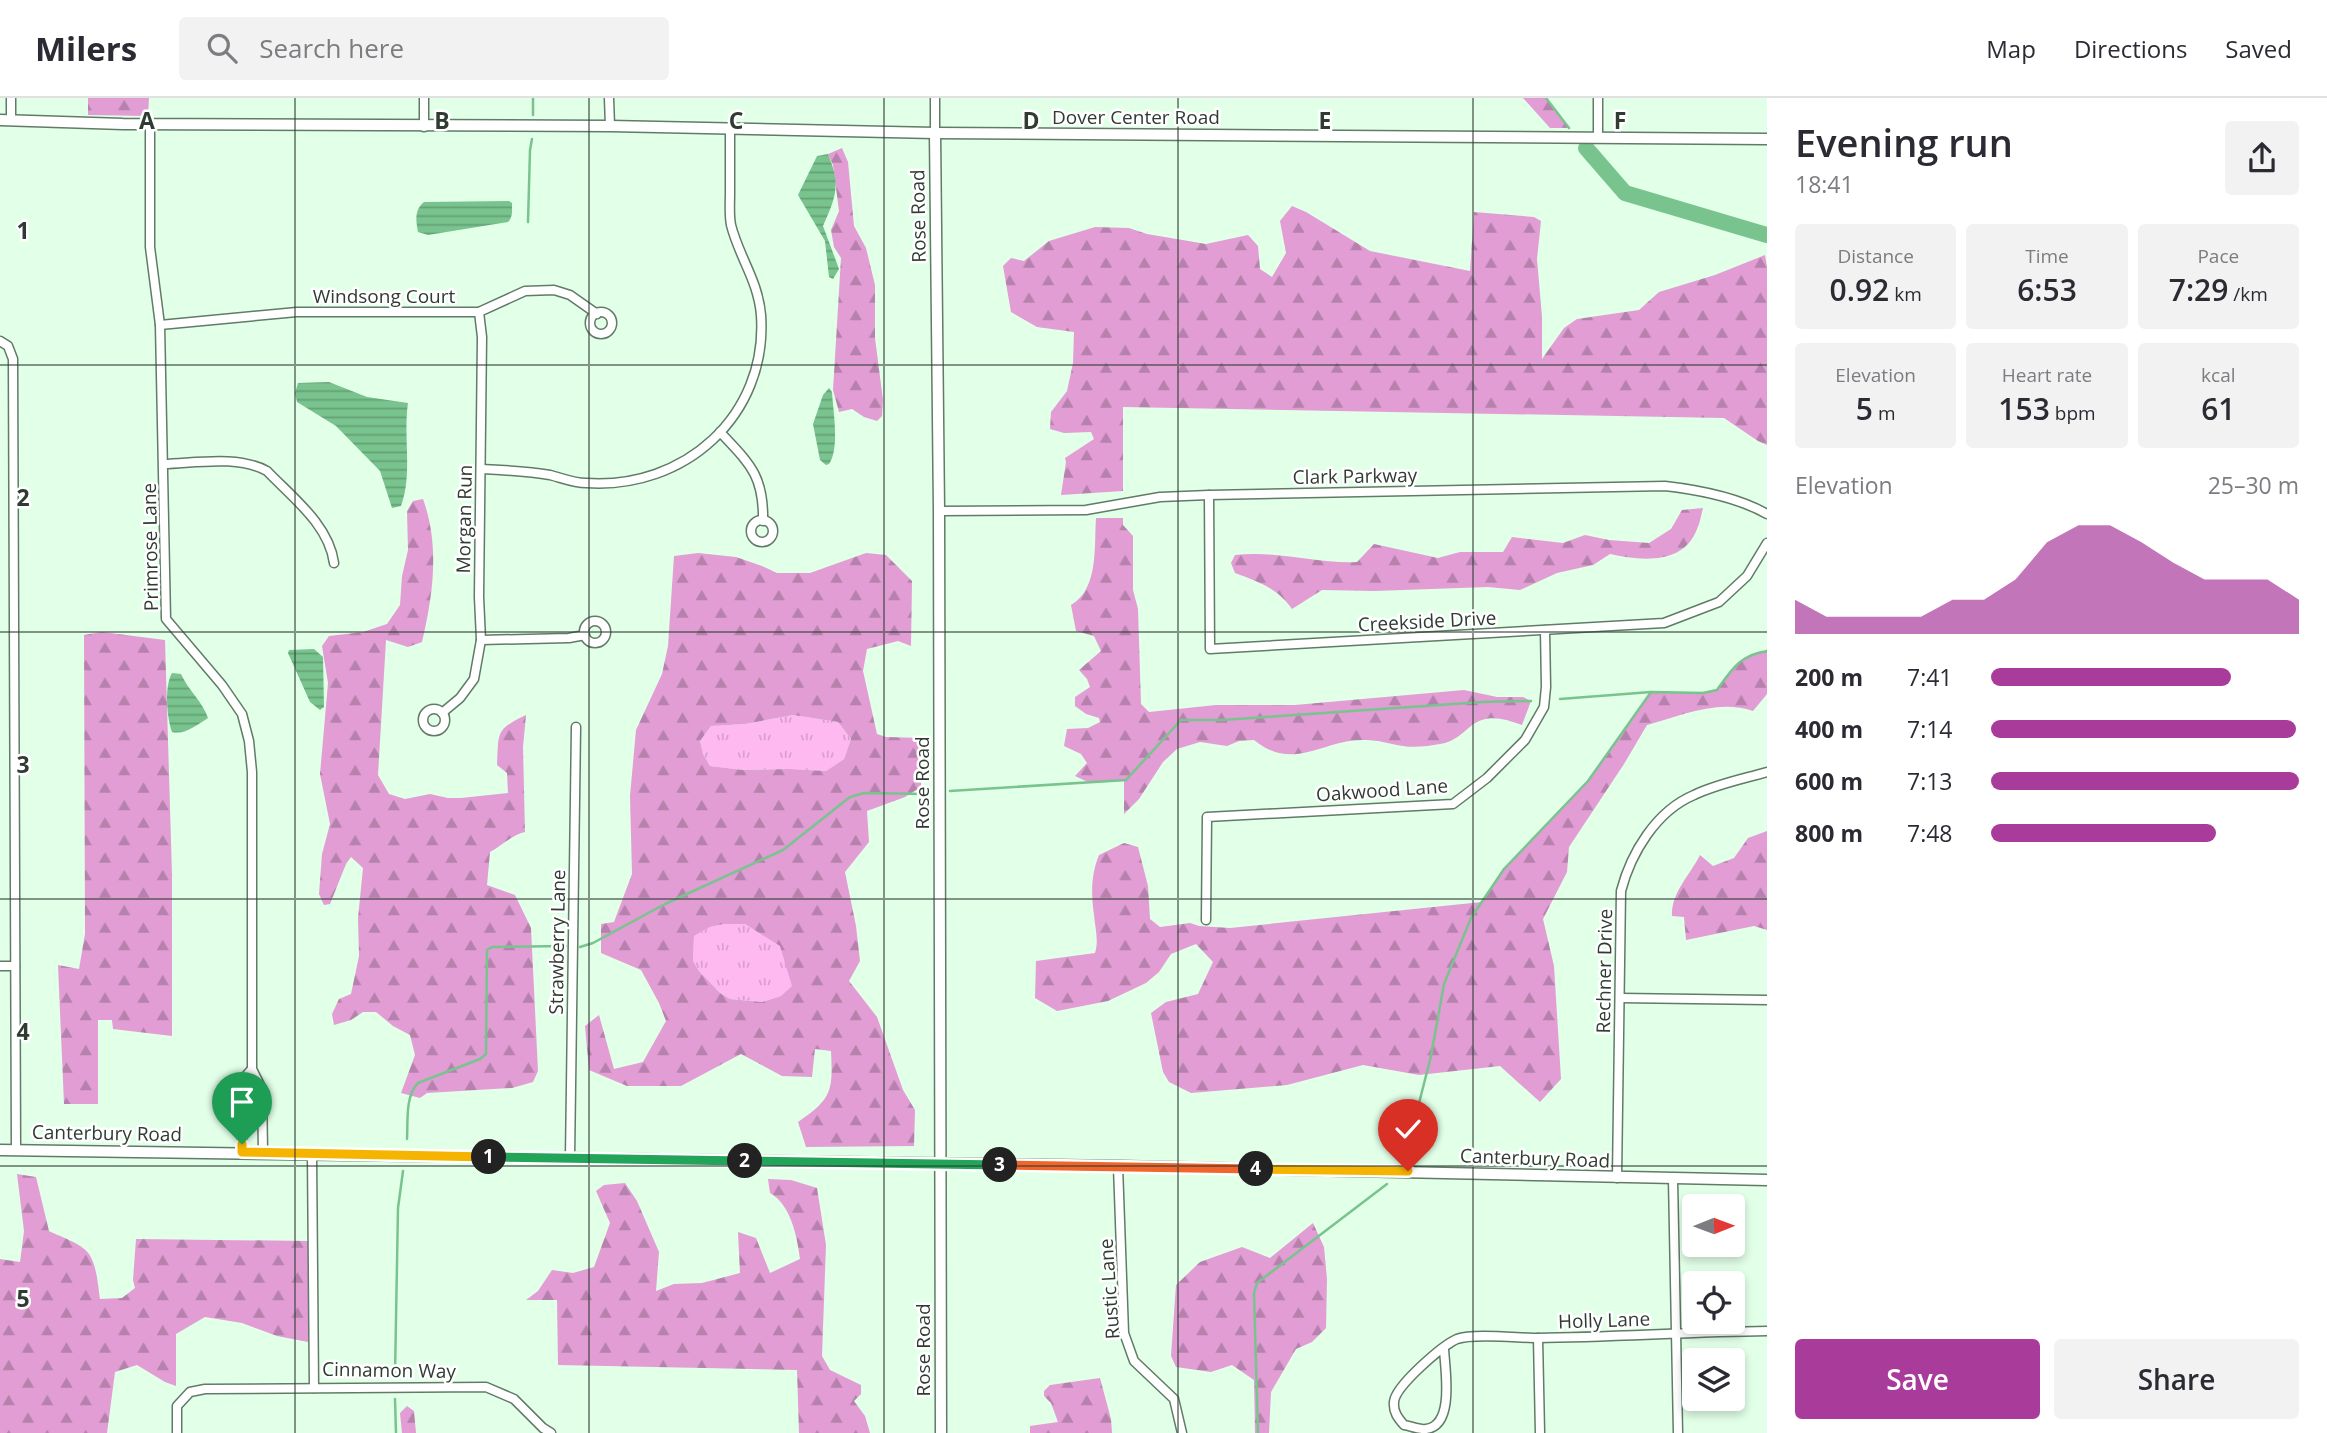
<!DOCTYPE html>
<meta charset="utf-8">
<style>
body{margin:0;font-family:"Open Sans",sans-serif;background:#f2f2f3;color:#2b2b33;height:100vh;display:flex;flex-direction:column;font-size:26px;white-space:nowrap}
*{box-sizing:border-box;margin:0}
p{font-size:23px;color:#7c7c81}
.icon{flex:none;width:38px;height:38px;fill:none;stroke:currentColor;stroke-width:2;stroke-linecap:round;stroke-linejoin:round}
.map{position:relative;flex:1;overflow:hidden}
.drawer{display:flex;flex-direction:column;background:#fff;width:560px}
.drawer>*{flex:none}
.needle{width:46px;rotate:89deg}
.buttons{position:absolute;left:1682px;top:1096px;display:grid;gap:14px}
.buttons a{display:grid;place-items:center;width:63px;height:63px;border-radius:7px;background:#fff;box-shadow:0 4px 10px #0003;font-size:35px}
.pin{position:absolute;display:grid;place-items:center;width:60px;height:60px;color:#fff;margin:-72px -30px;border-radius:50% 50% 50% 0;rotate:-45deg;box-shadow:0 0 7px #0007}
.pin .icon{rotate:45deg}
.km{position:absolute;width:35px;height:35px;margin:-18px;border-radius:50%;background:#222;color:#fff;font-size:19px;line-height:35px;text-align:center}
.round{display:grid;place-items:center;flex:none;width:74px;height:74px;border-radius:7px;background:#f2f2f3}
.summary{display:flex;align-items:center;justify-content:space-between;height:119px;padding:0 28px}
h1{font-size:38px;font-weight:600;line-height:52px}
.stats{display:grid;grid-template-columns:repeat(3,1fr);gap:10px;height:119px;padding:7px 28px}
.stats div{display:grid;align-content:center;border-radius:7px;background:#f2f2f3;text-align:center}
.stats b{font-size:30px;font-weight:600}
.stats small{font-size:19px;font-weight:400}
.stats p{font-size:19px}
.chart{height:196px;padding:14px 28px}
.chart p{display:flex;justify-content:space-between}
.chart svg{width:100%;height:126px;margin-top:7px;fill:#a93c9b;opacity:.7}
.primary-button{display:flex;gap:14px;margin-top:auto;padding:14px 28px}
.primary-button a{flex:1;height:80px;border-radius:7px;background:#a93c9b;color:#fff;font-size:28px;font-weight:600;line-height:80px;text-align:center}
.primary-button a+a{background:#f2f2f3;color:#2b2b33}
ul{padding:0 28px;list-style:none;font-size:23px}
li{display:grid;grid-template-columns:112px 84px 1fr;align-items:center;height:52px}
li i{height:18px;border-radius:9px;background:#a93c9b}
header{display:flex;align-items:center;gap:42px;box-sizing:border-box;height:98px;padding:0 35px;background:#fff;border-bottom:2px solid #e1e1e2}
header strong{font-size:33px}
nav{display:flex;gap:38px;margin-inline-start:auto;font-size:24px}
.search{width:490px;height:63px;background:#f2f2f3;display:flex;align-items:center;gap:18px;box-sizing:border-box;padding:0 24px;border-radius:7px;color:#7c7c81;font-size:26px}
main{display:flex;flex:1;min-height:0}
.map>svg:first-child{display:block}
.grass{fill:url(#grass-tufts)}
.forest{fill:url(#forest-firs);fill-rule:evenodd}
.water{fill:url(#water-rules)}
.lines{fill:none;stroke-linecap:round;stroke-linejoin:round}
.stream{stroke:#79c48e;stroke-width:2.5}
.river{stroke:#79c48e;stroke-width:16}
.minor-casing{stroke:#617b67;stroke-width:11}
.tertiary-casing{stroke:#617b67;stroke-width:13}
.minor{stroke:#fff;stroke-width:8}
.tertiary{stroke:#fff;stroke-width:10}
.split-1-casing{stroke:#fff;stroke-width:14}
.split-2-casing{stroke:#fff;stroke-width:14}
.split-3-casing{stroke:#fff;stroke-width:14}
.split-4-casing{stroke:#fff;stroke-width:14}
.split-5-casing{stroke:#fff;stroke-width:14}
.split-1{stroke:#f5b400;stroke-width:9}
.split-2{stroke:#22a559;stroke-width:9}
.split-3{stroke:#22a559;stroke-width:9}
.split-4{stroke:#f0652b;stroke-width:9}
.split-5{stroke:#f5b400;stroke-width:9}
.grid{fill:none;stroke:#303c33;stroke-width:2;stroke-opacity:0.55}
.labels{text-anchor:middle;stroke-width:5;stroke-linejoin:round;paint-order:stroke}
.street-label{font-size:19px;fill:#303c33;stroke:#fff}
.grid-label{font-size:23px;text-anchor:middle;font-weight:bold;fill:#303c33;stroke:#fff;stroke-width:5;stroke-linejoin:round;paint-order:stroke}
</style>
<header>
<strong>Milers</strong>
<div class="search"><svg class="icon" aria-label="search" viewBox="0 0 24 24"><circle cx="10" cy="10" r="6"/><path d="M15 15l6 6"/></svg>Search here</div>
<nav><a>Map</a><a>Directions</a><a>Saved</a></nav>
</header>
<main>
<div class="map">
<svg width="1767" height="1335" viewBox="0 0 1767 1335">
<defs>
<pattern id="grass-tufts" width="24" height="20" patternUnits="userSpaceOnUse" patternTransform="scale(1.75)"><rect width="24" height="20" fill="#fdb9f0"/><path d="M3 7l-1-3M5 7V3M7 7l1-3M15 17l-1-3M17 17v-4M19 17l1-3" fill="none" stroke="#d9a0ce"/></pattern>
<pattern id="forest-firs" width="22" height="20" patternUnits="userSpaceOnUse" patternTransform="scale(1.75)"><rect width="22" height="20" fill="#e19dd4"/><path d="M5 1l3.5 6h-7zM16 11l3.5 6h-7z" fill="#b781ad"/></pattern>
<pattern id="water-rules" width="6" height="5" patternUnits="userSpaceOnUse" patternTransform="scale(1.75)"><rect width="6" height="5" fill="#79c48e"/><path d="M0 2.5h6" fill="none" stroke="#64a075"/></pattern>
</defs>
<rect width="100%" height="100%" fill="#e2ffe8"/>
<g class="grass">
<polygon points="793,617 838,624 851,641 844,661 826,673 790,671 743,672 710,668 703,656 700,643 711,628 745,626"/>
<polygon points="724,826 745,826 781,848 793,888 781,898 762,904 730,901 720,895 699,873 693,863 694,838 710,829"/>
</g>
<g class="forest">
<polygon points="88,0 149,0 148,18 88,17"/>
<polygon points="1523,0 1546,0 1569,30 1550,30"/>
<polygon points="842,50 848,64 854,128 866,150 875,187 875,240 883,302 882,318 877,323 864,319 852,311 839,314 833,292 841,160 834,149 831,132 839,113 833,67 828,56"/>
<polygon points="1292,108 1306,114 1370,153 1470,173 1474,114 1534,119 1541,123 1537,161 1542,219 1542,261 1564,230 1577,221 1639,212 1659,194 1715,177 1765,157 1767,169 1767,347 1758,343 1724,320 1123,309 1123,393 1061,397 1066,364 1065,360 1094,341 1091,334 1064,335 1050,331 1051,314 1067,293 1073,265 1074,234 1037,229 1011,214 1003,168 1011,160 1024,163 1049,143 1095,129 1129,130 1147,136 1206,146 1248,137 1258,148 1260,171 1272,179 1286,155 1280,123"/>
<path d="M423,401C440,448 433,497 422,544L408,549L386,542L378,677L389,696L405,701L430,696L448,700H461L508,695L507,675L497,667C499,634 495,632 526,617L523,649L525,734C512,737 502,747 490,754L487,787L515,797L531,830L538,973L533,984L512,990L427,995L420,1000L401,995L415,957L410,937L393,928L376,914H363L351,922L334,927L332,916L339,901L351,896L359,858L358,820L363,770L351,759L346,766L330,806L324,807L319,796L322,756L330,726L320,676L328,585L322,548L329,538L363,534L387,526L400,507L402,478L408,452L407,413L413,403Z"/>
<path d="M1703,410C1701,417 1700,425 1697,431C1684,467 1641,463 1610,456L1593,467L1557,475L1520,492L1488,489L1374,493L1322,492L1292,511C1277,490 1259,484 1235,475L1231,465L1235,457C1276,452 1316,466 1357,464L1374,446L1438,460L1460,454H1503L1512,439L1563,445L1585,437L1609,442L1649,445L1671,431L1682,412Z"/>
<path d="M1096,420H1123V427L1133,438V492L1138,511L1141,606L1149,614L1216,607H1295L1464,592L1497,599H1523L1531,603L1522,627C1505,621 1487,615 1471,628C1461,636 1454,644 1440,646C1429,648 1414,650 1403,648C1390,646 1378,642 1366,642C1324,640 1294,675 1254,642L1239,643L1227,648L1200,644L1177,651L1163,664L1139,701L1124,716V683L1090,685L1075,678L1087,665L1081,656L1064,648L1067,631L1088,630L1100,624L1099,620L1086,616L1075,608V599L1090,589L1087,581L1079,572L1101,553L1094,538L1076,533L1071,507C1099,491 1094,448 1096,420Z"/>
<path d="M698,455L736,459L762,468L777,475H810L866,455L886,457L912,483L911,548L898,543L867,551L863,573L877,636L886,639L922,640L921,689L905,699L867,713L869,744L845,774L856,828L860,863L849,883L877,919L903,992L915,1012L914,1048L806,1049L798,1024C832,1001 833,993 831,953L815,951L812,979L782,978L741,956L681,988H627L589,972L585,928L599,917L614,971L643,964L666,923L659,905L641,872L601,855V826L614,824L632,776L630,698L636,632L662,576L668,548L674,458ZM793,617L838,624L851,641L844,661L826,673L790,671L743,672L710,668L703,656L700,643L711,628L745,626ZM724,826H745L780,848L792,888L781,898L762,904L730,901L720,895L699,873L693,863L694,838L710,829Z"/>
<polygon points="102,534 165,542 172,776 172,938 113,931 112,922 98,922 98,1006 64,1006 58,867 79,871 85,836 84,537"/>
<path d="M1767,553V596L1753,613C1717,601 1681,618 1647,627L1624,666L1569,749L1567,774L1543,821L1554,868L1561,981L1540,1004L1500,968L1419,977L1363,967L1287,987L1191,995L1169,984L1163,974L1151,915L1166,904L1198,896L1213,864L1196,846L1171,856L1159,874L1146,885L1108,903L1057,913L1035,900L1036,863L1095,855C1099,843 1095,829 1094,817C1091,796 1091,776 1099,757L1124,745L1138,749L1148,788L1150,821L1160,829L1190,825L1199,828L1230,830L1482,804L1504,771L1588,683L1651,594L1703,595L1717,592C1732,571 1739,557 1767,553Z"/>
<path d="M1767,733V832L1754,828L1686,842L1684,819L1672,818C1671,795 1690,777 1700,757L1713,768L1734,760L1748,740Z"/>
<path d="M17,1076L36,1079L49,1133C61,1139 81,1145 89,1156C97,1168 98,1188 100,1201L122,1200L135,1190L133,1182L136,1141L308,1143V1244L277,1238L242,1225L205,1219L176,1236V1288L165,1284L137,1267L115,1274L107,1335H0V1161L20,1164L24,1133Z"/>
<path d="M768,1081L791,1082L817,1090L826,1147L822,1258L830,1272L861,1287V1296L854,1303L865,1318L870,1335H799L797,1272L558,1267L557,1202H526L538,1193L552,1172L573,1175L594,1169L610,1125L596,1093L604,1087L625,1085L637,1103L659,1154L656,1193L674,1186L702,1185L740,1175L738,1134L756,1140L770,1175L800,1161C797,1138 791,1107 770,1095Z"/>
<polygon points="1313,1125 1324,1149 1327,1181 1326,1230 1312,1244 1296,1251 1271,1294 1269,1335 1255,1335 1254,1282 1232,1267 1211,1274 1176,1269 1171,1258 1176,1187 1200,1164 1242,1149 1270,1160"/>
<polygon points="1100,1280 1111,1321 1112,1335 1030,1335 1030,1328 1058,1324 1051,1305 1044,1298 1044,1293 1050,1287"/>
<polygon points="407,1308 414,1313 416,1335 402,1335 400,1315"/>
</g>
<g class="water">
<path d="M828,56C841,87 836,99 823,128L839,171L833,181L829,179L825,143L798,97L817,58Z"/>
<path d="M509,103L512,105C512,112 513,119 508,124L428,137L418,134C416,123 414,112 424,104Z"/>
<path d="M329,284L367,299L408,305C403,339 413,376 401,408L392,410L380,373L336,328L297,304L295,295L298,285Z"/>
<path d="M829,290L832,294C833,313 840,351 829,366L826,367L820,362L813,326L823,297Z"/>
<polygon points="314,551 323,559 324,609 320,612 310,604 288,555 289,552"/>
<path d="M172,575L181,576C188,592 203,604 208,620C197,627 185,637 172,634C167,619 164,589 172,575Z"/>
</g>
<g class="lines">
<g class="stream">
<polyline points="533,0 533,17"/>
<polyline points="1546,0 1569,30"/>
<polyline points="528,124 530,52 532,41"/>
<path d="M1560,601L1651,594L1703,595L1717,592C1732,571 1740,557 1767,553"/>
<polyline points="950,693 1126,682 1181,622 1223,622 1482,604 1531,603"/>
<polyline points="580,849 593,845 665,806 783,752 850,699 864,695 926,696"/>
<path d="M407,1041C408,1024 405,998 418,985L480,961L486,956L487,852L492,849L566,848"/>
<polyline points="1409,1069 1415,1021 1431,958 1444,886 1471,820 1504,771 1588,683 1651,594"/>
<polyline points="395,1277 398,1110 403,1073"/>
<polyline points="395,1301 396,1335"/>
<polyline points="1258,1335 1254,1195 1257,1185 1387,1086"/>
</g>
<polyline class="river" points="1586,50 1625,95 1767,137"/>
<defs>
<g id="minor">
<polyline points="11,0 11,22"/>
<polyline points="424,0 424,29"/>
<polyline points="609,0 610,28"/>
<polyline points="935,0 935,35"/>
<polyline points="150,26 150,149 160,227 166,521 222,587 242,616 249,643 252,674 252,971 262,991 263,1054"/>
<polyline points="1598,39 1598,0"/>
<circle cx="601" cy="225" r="11"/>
<polyline points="160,227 297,214 479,214 525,193 554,192 570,197 597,216"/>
<polyline points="0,243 8,248 13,261 16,1052"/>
<path d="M720,334C749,365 764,377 763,423"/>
<path d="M164,366C196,365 238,357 267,373C293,400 329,427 334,465"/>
<path d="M481,371C504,372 527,373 550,377C562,380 574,385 586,385C684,392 768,318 761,217C758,182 739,159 731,127C729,117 730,106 730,95C730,74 730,53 730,32"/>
<polyline points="1209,397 1210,551 1664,525 1719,504 1747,478 1767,445"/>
<path d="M939,413L1086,412L1160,399L1209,397L1665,388C1700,392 1737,399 1767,416"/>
<circle cx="762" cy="433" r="11"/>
<circle cx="595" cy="534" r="11"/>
<polyline points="481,542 569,540 585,537"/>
<circle cx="434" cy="622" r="11"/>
<polyline points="442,615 460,600 474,581 481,542 479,499 482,239 479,214"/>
<polyline points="1206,822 1207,719 1453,706 1487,680 1525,642 1544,609 1546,589 1545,532"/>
<polyline points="0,868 15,868"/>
<polyline points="1620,900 1767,902"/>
<polyline points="242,1054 242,995 244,980 252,971"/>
<polyline points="312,1056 314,1290"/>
<polyline points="570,1060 576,629"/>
<polyline points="1118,1068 1124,1235 1134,1263 1174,1301 1182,1335"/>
<path d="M1617,1080L1621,793C1631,755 1656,713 1694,697C1717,686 1743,681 1767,674"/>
<polyline points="1673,1081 1678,1335"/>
<polyline points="1538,1240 1540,1335"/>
<path d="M1444,1251C1445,1271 1455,1328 1426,1331C1419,1332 1411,1328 1404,1327C1398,1320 1393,1314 1394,1304C1395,1288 1443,1247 1457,1241C1474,1235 1518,1240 1537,1240C1614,1239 1690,1234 1767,1233"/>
<polyline points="177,1335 177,1308 190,1294 205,1291 486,1289 514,1301 543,1330 551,1335"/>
</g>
<g id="tertiary">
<polyline points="0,22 123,26 610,28 935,35 1767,41"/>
<polyline points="935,35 939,413 941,1335"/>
<polyline points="0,1052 1118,1068 1767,1082"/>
</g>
</defs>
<use href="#minor" class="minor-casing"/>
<use href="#tertiary" class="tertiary-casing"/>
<use href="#minor" class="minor"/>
<use href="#tertiary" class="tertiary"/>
</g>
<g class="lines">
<defs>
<polyline id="split-1" points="242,1046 242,1054 489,1059"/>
<polyline id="split-2" points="489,1059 745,1063"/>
<polyline id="split-3" points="745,1063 1000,1067"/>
<polyline id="split-4" points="1000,1067 1256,1071"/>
<polyline id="split-5" points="1256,1071 1408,1073"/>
</defs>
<use href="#split-1" class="split-1-casing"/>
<use href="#split-2" class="split-2-casing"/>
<use href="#split-3" class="split-3-casing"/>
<use href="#split-4" class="split-4-casing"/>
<use href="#split-5" class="split-5-casing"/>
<use href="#split-1" class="split-1"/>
<use href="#split-2" class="split-2"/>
<use href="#split-3" class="split-3"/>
<use href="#split-4" class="split-4"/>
<use href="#split-5" class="split-5"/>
</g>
<path class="grid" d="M295,0V1335M589,0V1335M884,0V1335M1178,0V1335M1473,0V1335M0,267H1767M0,534H1767M0,801H1767M0,1068H1767"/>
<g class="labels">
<g class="street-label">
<text x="1136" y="26">Dover Center Road</text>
<text transform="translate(918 118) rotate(-91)" y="7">Rose Road</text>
<text x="384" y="205">Windsong Court</text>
<text transform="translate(1355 378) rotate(-1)" y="7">Clark Parkway</text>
<text transform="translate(464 421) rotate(-89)" y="7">Morgan Run</text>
<text transform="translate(150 449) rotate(-91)" y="7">Primrose Lane</text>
<text transform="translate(1427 523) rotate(-3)" y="7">Creekside Drive</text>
<text transform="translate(922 685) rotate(-90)" y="7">Rose Road</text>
<text transform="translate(1382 692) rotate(-4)" y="7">Oakwood Lane</text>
<text transform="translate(557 844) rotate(-89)" y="7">Strawberry Lane</text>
<text transform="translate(1604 873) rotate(-89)" y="7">Rechner Drive</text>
<text transform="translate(107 1035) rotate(1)" y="7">Canterbury Road</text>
<text transform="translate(1535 1060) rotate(2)" y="7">Canterbury Road</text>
<text transform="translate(1109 1191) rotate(-94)" y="7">Rustic Lane</text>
<text transform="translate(1604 1222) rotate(-2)" y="7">Holly Lane</text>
<text transform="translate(923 1252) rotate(-90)" y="7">Rose Road</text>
<text transform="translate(389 1272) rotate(1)" y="7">Cinnamon Way</text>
</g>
</g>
<g class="grid-label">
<text x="147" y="31">A</text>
<text x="442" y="31">B</text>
<text x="736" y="31">C</text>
<text x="1031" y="31">D</text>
<text x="1325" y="31">E</text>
<text x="1620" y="31">F</text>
<text x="23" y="141">1</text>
<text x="23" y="408">2</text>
<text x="23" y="675">3</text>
<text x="23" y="942">4</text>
<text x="23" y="1209">5</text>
</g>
</svg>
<div class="buttons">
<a><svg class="needle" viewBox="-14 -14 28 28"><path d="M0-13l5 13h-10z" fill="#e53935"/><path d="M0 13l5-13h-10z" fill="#7c7c81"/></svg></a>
<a><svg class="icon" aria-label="locate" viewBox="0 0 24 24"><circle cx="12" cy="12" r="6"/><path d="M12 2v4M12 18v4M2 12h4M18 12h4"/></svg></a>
<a><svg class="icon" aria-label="layers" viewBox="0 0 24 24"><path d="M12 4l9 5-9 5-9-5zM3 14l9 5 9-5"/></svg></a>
</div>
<div class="pin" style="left:242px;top:1046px;background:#1e9e55"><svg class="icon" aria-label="arrive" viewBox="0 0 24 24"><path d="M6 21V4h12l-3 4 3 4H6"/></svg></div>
<div class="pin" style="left:1408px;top:1073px;background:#d93025"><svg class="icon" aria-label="check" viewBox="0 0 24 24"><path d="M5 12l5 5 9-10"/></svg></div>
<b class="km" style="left:489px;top:1059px">1</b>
<b class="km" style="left:745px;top:1063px">2</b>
<b class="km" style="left:1000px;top:1067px">3</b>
<b class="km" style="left:1256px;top:1071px">4</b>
</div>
<section class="drawer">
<div class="summary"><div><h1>Evening run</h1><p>18:41</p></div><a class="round"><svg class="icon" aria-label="share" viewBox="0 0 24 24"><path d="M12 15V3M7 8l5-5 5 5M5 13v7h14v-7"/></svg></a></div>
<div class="stats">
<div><p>Distance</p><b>0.92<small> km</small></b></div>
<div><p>Time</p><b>6:53</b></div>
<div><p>Pace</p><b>7:29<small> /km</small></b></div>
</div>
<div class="stats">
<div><p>Elevation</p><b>5<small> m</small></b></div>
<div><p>Heart rate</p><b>153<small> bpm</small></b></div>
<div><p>kcal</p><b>61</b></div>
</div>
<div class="chart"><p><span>Elevation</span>25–30 m</p>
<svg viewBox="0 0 160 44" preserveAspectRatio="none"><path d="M0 44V32L10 38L20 38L30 38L40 38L50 32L60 32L70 25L80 12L90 6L100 6L110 12L120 19L130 25L140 25L150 25L160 32V44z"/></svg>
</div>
<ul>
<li><b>200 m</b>7:41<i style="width:78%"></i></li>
<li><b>400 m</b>7:14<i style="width:99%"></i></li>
<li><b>600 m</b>7:13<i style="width:100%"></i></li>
<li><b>800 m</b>7:48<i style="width:73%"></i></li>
</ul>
<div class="primary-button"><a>Save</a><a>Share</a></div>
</section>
</main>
